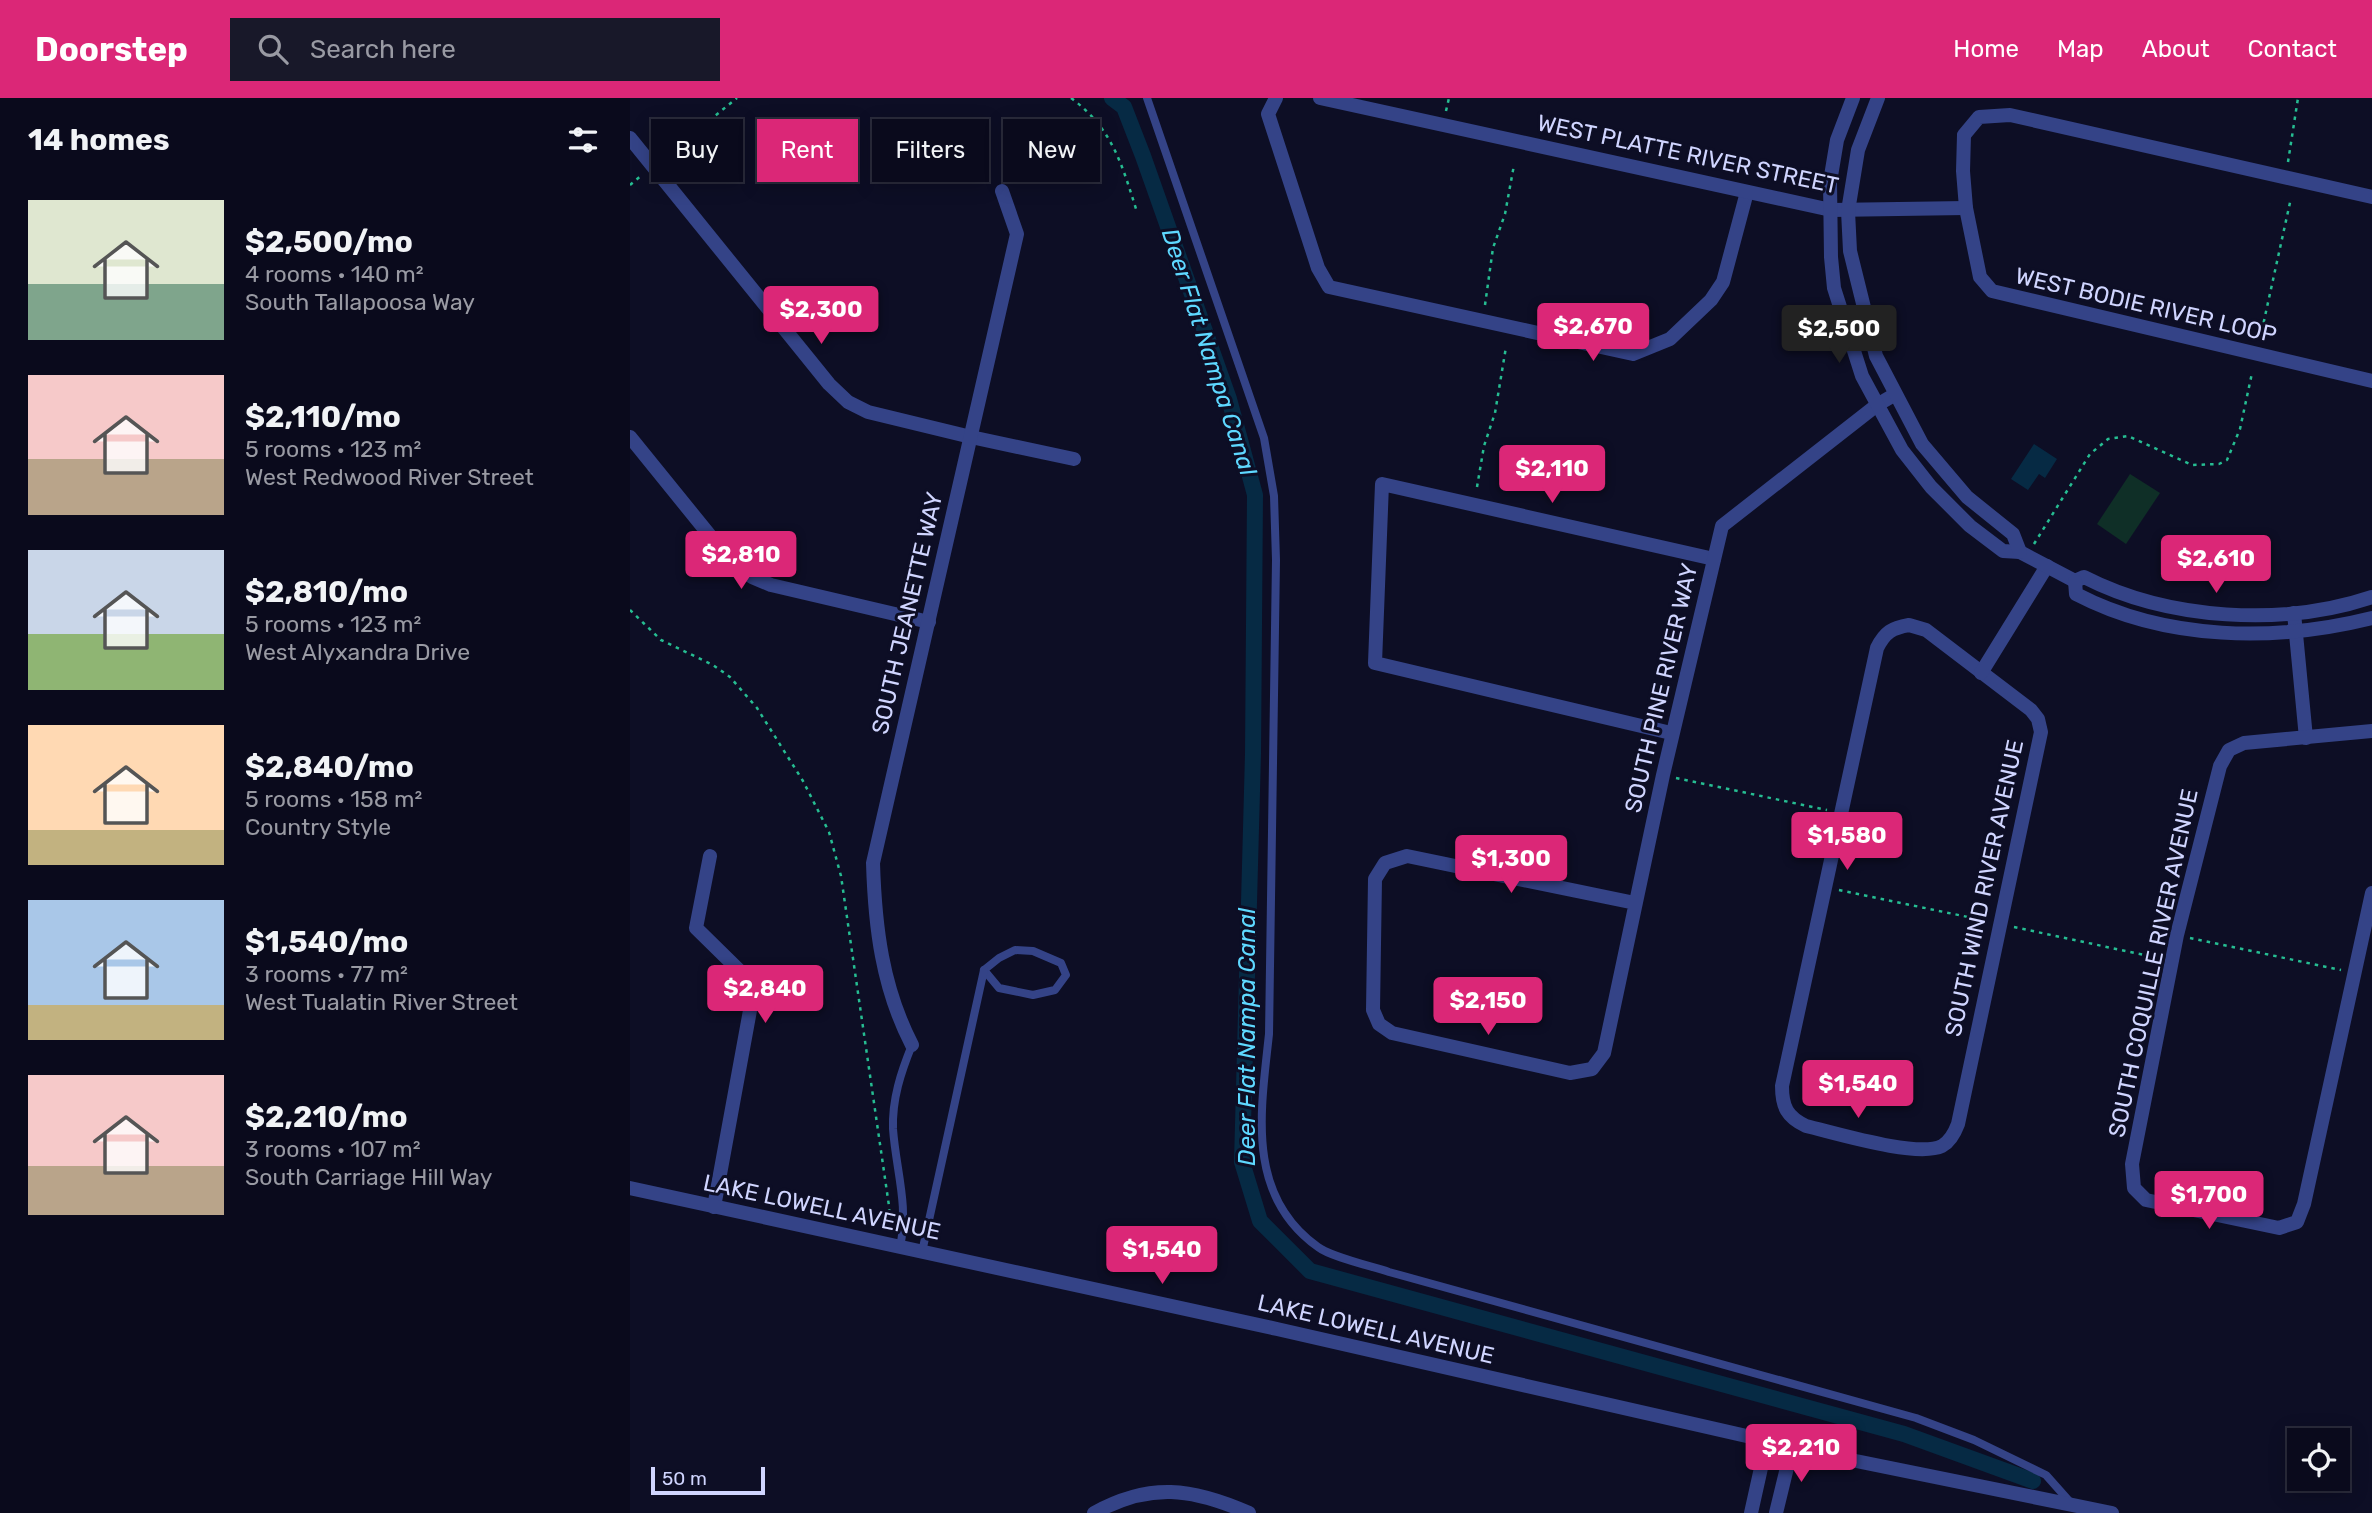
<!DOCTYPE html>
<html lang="en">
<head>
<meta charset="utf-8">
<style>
	:root { --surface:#0a0a1c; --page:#181829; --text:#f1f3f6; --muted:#999aa3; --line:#2a2b3b; --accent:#db2777 }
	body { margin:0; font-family:Rubik,sans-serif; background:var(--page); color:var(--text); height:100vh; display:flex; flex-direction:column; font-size:26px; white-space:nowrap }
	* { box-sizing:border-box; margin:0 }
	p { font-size:23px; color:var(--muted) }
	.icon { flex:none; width:38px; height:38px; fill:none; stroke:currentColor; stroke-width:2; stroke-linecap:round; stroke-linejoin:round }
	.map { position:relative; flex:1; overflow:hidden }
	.details { display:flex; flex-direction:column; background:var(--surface); width:630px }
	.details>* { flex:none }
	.hud { position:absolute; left:21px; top:21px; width:665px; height:63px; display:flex; gap:14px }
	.controls { position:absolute; left:1657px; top:1330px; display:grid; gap:14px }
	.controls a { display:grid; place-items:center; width:63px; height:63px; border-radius:0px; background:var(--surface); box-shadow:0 4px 18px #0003,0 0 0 2px var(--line); font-size:35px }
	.scale { position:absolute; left:21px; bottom:18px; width:114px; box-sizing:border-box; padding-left:7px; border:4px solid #d0d5ff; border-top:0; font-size:19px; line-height:24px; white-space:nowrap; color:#d0d5ff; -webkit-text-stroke:5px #0d0e25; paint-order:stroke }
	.price { position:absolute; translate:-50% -60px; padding:0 16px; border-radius:7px; background:var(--accent); color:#fff; font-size:23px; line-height:46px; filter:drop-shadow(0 2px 4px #0008) }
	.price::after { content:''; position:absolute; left:50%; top:42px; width:21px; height:16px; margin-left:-10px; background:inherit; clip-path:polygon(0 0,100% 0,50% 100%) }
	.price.on { background:#222; color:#fff }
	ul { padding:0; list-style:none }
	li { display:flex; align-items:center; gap:21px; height:175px; padding:0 28px }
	li span { display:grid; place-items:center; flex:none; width:196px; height:140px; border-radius:0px; color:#555 }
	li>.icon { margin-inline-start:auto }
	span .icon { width:84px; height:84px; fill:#fffc; stroke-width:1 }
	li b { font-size:30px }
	h2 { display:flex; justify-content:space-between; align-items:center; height:84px; padding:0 28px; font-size:30px }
	.chip { padding:0 24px; border-radius:0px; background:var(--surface); box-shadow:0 4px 18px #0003,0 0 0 2px var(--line); font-size:24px; line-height:63px }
	.chip.on { background:var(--accent); color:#fff }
	header { display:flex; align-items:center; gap:42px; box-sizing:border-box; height:98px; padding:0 35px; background:var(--accent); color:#fff }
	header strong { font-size:33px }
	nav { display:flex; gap:38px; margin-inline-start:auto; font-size:24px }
	.search { width:490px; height:63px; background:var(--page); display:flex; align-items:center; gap:18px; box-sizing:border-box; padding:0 24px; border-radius:0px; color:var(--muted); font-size:26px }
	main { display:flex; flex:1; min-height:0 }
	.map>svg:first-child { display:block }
</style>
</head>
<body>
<header>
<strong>Doorstep</strong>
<div class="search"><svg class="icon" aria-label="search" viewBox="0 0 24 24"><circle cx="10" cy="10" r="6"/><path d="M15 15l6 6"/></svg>Search here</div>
<nav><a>Home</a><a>Map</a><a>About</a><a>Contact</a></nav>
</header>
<main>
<section class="details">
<h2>14 homes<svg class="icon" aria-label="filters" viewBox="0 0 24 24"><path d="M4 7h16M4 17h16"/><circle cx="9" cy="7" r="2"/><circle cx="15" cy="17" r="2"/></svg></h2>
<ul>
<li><span style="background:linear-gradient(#dfe7d0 60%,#7fa58c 0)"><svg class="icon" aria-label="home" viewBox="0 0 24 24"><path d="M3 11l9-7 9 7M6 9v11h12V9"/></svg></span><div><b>$2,500/mo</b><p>4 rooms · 140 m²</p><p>South Tallapoosa Way</p></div></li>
<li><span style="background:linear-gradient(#f6c9c9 60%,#b9a48a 0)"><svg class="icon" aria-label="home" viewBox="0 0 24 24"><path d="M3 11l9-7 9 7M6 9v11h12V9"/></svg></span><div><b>$2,110/mo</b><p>5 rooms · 123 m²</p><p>West Redwood River Street</p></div></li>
<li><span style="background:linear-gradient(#c9d6e8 60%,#8fb573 0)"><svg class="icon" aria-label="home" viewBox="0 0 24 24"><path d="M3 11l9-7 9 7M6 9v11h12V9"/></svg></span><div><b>$2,810/mo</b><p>5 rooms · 123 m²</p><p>West Alyxandra Drive</p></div></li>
<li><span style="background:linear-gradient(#ffd9b3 75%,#c2b280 0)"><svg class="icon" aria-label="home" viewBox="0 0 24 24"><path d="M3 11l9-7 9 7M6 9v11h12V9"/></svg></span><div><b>$2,840/mo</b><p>5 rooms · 158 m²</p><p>Country Style</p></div></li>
<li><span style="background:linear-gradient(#a9c7e8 75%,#c2b280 0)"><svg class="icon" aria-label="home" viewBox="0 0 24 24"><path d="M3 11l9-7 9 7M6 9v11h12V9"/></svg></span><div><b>$1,540/mo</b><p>3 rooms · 77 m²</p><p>West Tualatin River Street</p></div></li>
<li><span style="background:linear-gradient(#f6c9c9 65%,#b9a48a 0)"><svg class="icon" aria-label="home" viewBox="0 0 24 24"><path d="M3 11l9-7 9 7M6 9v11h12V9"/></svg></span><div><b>$2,210/mo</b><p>3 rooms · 107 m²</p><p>South Carriage Hill Way</p></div></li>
</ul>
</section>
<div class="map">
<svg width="1742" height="1415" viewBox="0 0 1742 1415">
	<rect width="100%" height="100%" fill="#0d0e25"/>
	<polygon fill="#0f2f27" points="1500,376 1530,395 1496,446 1467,426"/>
	<polygon fill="#062a44" points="1404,346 1427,361 1415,380 1409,376 1398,392 1381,381"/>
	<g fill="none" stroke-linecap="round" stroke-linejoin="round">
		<polyline stroke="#062a44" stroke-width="16" points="482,0 494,9 513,58 599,301 625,397 623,656 612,1064 630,1123 680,1173 1274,1336 1403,1383"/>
		<g stroke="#26bd92" stroke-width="2.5" stroke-dasharray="3.5 5" stroke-linecap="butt">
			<path d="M441,0C483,31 492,67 507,114"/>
			<polyline points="816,13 819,0"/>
			<polyline points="33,60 107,0"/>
			<polyline points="1658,64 1668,0"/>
			<polyline points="0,87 12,77"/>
			<polyline points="855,207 863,150 875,116 884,67"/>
			<polyline points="1630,241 1661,100"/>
			<polyline points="847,389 854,348 865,315 876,249"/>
			<polyline points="1404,446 1460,356 1478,341 1498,338 1562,367 1589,366 1597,362 1610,331 1622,275"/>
			<polyline points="0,512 31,542 83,567 100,579 127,610 173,683 199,734 211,778 259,1108 260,1130"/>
			<polyline points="1046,680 1197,712"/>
			<polyline points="1209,792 1357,823"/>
			<polyline points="1384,829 1528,860"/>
			<polyline points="1560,840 1711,872"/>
		</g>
		<g stroke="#344387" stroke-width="8">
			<path d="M517,0L634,340L644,398L646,462L639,936C631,1012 615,1097 688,1149C701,1159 741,1168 759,1174L1286,1320L1344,1342L1416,1377L1440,1404"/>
			<polygon points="385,852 403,853 431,865 436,877 425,892 403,897 369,890 354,872 369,860"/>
			<path d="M270,1149C279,1108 266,1072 263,1031C262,1001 271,974 282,947"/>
			<polyline points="292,1154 354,872"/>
		</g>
		<g stroke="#344387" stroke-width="14">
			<polyline points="646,0 638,16 688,170 699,189 1003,256 1040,241 1081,202 1093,184 1117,94"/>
			<polyline points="690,0 1201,112 1336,110"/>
			<polyline points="0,40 199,286 218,304 238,314 341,339 444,361"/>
			<polyline points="1742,99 1380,17 1349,19 1334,37 1333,73 1336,110 1350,179 1362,193 1742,283"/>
			<polyline points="0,339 103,466 122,479 141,487 299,524"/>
			<polyline points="1664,515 1676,640"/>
			<path d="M1279,527L1296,532L1401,612L1408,621L1411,634L1328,1026C1325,1034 1321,1043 1312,1048C1287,1060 1206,1035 1176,1028C1157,1019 1152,1009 1152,988L1247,550C1255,534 1262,530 1279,527Z"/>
			<polyline points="1351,575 1417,468"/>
			<polyline points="1742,633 1614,645 1599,652 1590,668 1547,837 1502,1066 1504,1090 1516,1102 1649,1130 1667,1124 1674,1106 1742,795"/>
			<polyline points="1041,635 745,565 752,386 1084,461"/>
			<polyline points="80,758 66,830 121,884 121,907 84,1109"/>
			<polyline points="1005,805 777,758 755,765 745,781 743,912 749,926 762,935 940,975 962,971 974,955 1033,677 1092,428 1247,307 1264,297"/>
			<path d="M282,947C252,889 245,829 243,765L387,136L372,93"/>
			<path d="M464,1415C520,1384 562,1390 619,1415"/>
			<polyline points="1121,1415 1137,1343"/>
			<polyline points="1146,1415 1162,1349"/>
		</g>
		<g stroke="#344387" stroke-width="14">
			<path d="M1223,0L1207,42L1200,84L1201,159L1204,190L1232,278L1272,352L1301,389L1340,428L1373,453L1390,454L1445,483L1454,479C1538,522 1653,529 1742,499"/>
			<polyline points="1248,0 1228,52 1218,113 1220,153 1246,258 1292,346 1337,399 1383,436 1390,454"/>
			<path d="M1445,483L1446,496C1536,543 1646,544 1742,520"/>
			<polyline points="0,1090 647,1231 1226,1363 1482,1415"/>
		</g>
	</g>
	<g text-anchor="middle" stroke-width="6" stroke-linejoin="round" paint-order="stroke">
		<g font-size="23" fill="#d0d5ff" stroke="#0d0e25">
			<text transform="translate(1058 56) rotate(12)" y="8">WEST PLATTE RIVER STREET</text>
			<text transform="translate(1516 207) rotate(13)" y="8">WEST BODIE RIVER LOOP</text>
			<text transform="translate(277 515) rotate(-77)" y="8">SOUTH JEANETTE WAY</text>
			<text transform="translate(1031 590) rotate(-77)" y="8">SOUTH PINE RIVER WAY</text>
			<text transform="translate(1354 790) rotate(-78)" y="8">SOUTH WIND RIVER AVENUE</text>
			<text transform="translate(1523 865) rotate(-78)" y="8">SOUTH COQUILLE RIVER AVENUE</text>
			<text transform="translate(192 1109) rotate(12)" y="8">LAKE LOWELL AVENUE</text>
			<text transform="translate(746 1231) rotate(13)" y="8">LAKE LOWELL AVENUE</text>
		</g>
		<g font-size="24" font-style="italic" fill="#5ed8ff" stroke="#0d0e25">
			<text transform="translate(579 254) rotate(72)" y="8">Deer Flat Nampa Canal</text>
			<text transform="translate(617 939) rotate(-90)" y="8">Deer Flat Nampa Canal</text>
		</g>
	</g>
</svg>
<div class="controls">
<a><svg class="icon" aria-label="locate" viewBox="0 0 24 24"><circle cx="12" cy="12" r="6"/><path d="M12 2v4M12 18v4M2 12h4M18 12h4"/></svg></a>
</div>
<div class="scale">50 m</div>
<b class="price" style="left:191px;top:248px">$2,300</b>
<b class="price" style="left:963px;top:265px">$2,670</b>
<b class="price on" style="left:1209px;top:267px">$2,500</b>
<b class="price" style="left:922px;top:407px">$2,110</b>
<b class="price" style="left:111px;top:493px">$2,810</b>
<b class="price" style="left:1586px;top:497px">$2,610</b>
<b class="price" style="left:1217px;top:774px">$1,580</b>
<b class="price" style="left:881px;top:797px">$1,300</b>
<b class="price" style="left:135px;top:927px">$2,840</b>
<b class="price" style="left:858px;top:939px">$2,150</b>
<b class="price" style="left:1228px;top:1022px">$1,540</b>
<b class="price" style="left:1579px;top:1133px">$1,700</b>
<b class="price" style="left:532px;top:1188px">$1,540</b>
<b class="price" style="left:1171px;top:1386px">$2,210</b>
<div class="hud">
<a class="chip">Buy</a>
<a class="chip on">Rent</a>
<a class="chip">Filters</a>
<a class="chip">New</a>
</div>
</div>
</main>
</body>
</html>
